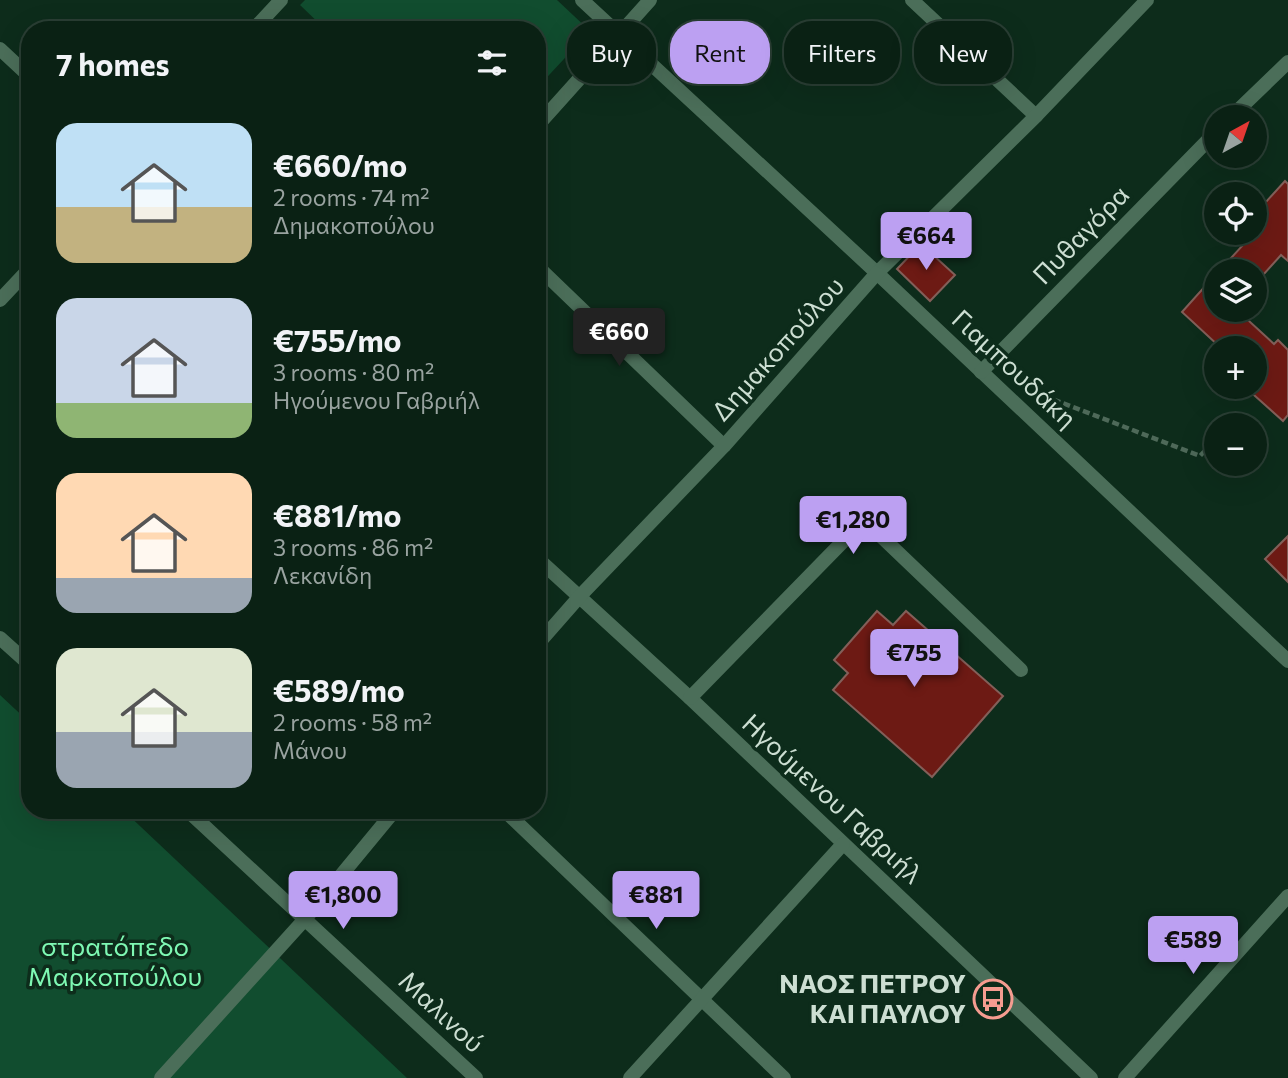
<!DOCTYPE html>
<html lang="en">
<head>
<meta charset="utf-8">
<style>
	:root { --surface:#0a2114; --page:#182e22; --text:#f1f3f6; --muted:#99a3a0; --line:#2a3e34; --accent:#bca0f2 }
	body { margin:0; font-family:Commissioner,sans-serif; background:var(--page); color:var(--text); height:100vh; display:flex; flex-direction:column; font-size:26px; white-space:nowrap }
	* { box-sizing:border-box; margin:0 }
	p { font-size:23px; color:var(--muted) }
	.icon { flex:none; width:38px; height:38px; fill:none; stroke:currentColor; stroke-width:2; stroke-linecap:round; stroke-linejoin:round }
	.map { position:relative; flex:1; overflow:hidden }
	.sheet { position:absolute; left:21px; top:21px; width:525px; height:798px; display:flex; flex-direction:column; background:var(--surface); border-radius:28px; box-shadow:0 7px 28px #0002,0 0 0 2px var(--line) }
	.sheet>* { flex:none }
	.banner { position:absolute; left:567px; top:21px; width:616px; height:63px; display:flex; gap:14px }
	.needle { width:46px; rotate:40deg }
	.controls { position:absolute; left:1204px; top:105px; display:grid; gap:14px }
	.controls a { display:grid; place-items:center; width:63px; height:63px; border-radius:50%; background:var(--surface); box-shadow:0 7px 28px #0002,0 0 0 2px var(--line); font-size:35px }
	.price { position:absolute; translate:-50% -60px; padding:0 16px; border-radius:7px; background:var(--accent); color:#111; font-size:23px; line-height:46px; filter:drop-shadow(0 2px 4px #0008) }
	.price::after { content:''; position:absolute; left:50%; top:42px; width:21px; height:16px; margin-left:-10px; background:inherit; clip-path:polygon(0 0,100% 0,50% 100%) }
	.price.selected { background:#222; color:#fff }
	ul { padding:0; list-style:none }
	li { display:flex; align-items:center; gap:21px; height:175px; padding:0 35px }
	li span { display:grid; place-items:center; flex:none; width:196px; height:140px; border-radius:21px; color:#555 }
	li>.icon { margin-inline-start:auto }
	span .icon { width:84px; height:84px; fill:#fffc; stroke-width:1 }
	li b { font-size:30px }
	h2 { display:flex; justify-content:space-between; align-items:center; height:84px; padding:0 35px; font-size:30px }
	.pill { padding:0 24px; border-radius:28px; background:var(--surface); box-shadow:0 7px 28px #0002,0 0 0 2px var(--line); font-size:24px; line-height:63px }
	.pill.selected { background:var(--accent); color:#111 }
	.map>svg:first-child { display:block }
</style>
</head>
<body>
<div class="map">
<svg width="1288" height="1078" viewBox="0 0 1288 1078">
	<rect width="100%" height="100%" fill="#0d2c1b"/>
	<g fill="#114d2f">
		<polygon points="305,0 557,0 590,31 537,88 537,30 326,30 300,5"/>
		<polygon points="0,695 30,723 30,810 123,810 407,1078 0,1078"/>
	</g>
	<g fill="#6d1a14" stroke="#835f59" stroke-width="2">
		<polygon points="1285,181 1288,184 1288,261 1281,255 1255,284 1255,271 1219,271 1256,231 1255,214"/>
		<polygon points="921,244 955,275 930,301 897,269"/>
		<polygon points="1216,274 1216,310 1237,310 1274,344 1278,340 1288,350 1288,415 1283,421 1245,387 1255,387 1255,348 1221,348 1182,312"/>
		<polygon points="1288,536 1288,582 1265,559"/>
		<polygon points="877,611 893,625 906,611 1003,696 932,777 833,690 848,673 834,660"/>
	</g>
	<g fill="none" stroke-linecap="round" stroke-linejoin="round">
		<g stroke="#4e6959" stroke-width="4.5" stroke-dasharray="7 3.5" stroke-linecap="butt">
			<polyline points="1034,392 1200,456 1216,439"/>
			<polyline points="1228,425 1234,419"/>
		</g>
		<g stroke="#4b6e59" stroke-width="14">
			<polyline points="582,0 877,273 1288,661"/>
			<polyline points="912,0 1036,116"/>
			<polyline points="253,30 281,0"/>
			<polyline points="0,49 30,77"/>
			<polyline points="1231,117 1288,62"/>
			<polyline points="537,126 650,0"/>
			<polyline points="537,266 724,446"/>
			<polyline points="0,300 30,268"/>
			<polyline points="981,372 1216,132"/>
			<polyline points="537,558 690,698 1091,1078"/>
			<polyline points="0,638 30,665"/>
			<polyline points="537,645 580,596 724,446 877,273 1036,116 1147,0"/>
			<polyline points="690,698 864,520 1021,670"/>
			<polyline points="187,810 476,1078"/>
			<polyline points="504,810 784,1078"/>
			<polyline points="161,1078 305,919 395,810"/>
			<polyline points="630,1078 843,844"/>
		</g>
		<polyline stroke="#4b6e59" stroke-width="14" points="1125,1078 1288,896"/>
	</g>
	<defs>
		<symbol id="bus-ring" viewBox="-11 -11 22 22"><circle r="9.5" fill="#0d2c1b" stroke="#f59c90" stroke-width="1.5"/><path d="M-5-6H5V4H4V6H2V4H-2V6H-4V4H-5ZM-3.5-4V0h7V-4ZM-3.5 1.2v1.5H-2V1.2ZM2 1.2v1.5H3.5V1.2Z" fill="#f59c90"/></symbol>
	</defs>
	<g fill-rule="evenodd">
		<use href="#bus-ring" x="971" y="977" width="44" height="44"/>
	</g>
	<g text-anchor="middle" stroke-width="7" stroke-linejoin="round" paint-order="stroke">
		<g font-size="26" fill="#ccded2" stroke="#0d2c1b">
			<text transform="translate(1081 235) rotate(-46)" y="9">Πυθαγόρα</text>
			<text transform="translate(778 349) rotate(-48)" y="9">Δημακοπούλου</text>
			<text transform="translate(1014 369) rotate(43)" y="9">Γιαμπουδάκη</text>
			<text transform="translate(832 799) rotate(43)" y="9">Ηγούμενου Γαβριήλ</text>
			<text transform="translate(441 1012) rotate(43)" y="9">Μαλινού</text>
		</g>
		<g font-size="26" fill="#7ef8b3" stroke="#0d2c1b">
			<text x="115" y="956">στρατόπεδο<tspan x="115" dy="30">Μαρκοπούλου</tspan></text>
		</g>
		<g font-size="26" font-weight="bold" fill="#ccded2" stroke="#0d2c1b" text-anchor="end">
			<text x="966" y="993">ΝΑΟΣ ΠΕΤΡΟΥ<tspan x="966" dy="30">ΚΑΙ ΠΑΥΛΟΥ</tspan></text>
		</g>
	</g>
</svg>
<div class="controls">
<a><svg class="needle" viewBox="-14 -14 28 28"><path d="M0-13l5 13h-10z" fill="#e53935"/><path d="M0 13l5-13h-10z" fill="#99a3a0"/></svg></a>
<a><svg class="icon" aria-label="locate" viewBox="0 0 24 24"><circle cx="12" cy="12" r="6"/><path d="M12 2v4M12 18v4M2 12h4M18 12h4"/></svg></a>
<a><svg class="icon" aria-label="layers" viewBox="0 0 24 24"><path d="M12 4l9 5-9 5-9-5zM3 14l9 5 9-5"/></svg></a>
<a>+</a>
<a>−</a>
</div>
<b class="price" style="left:926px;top:272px">€664</b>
<b class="price selected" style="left:619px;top:368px">€660</b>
<b class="price" style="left:853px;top:556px">€1,280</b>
<b class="price" style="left:914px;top:689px">€755</b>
<b class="price" style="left:343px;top:931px">€1,800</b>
<b class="price" style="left:656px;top:931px">€881</b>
<b class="price" style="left:1193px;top:976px">€589</b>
<div class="banner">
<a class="pill">Buy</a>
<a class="pill selected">Rent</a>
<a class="pill">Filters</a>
<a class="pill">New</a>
</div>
<section class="sheet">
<h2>7 homes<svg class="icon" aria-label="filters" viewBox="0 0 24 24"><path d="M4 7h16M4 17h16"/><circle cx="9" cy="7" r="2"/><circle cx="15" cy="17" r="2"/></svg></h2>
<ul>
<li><span style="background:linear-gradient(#bfe0f5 60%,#c2b280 0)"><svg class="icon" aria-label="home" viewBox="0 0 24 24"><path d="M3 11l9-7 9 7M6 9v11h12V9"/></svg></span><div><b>€660/mo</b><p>2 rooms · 74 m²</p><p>Δημακοπούλου</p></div></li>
<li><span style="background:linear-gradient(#c9d6e8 75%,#8fb573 0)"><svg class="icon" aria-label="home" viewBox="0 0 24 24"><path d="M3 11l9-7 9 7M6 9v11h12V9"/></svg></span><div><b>€755/mo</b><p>3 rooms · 80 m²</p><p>Ηγούμενου Γαβριήλ</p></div></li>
<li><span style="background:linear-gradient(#ffd9b3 75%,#9aa5b1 0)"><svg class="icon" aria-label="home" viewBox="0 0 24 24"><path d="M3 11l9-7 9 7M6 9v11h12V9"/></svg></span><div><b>€881/mo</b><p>3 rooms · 86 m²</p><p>Λεκανίδη</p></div></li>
<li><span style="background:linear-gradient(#dfe7d0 60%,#9aa5b1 0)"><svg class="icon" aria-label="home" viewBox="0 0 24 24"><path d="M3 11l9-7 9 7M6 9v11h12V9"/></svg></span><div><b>€589/mo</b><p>2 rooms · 58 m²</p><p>Μάνου</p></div></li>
</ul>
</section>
</div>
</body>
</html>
